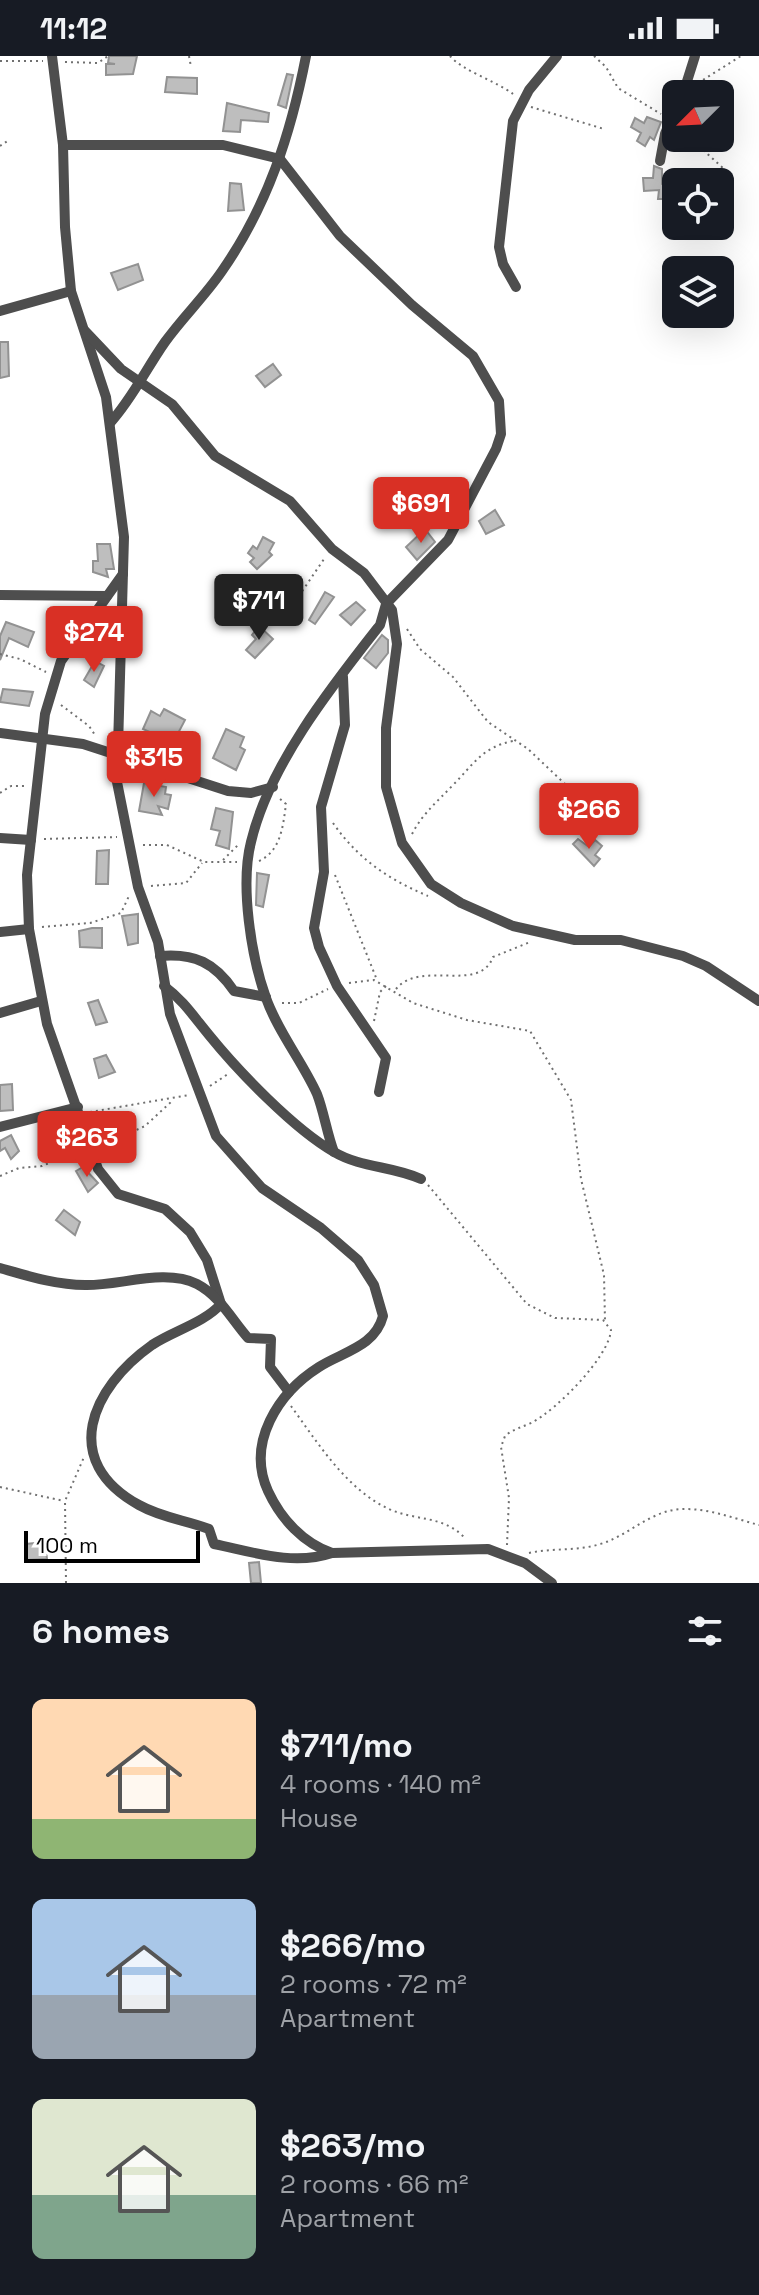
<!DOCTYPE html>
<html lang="en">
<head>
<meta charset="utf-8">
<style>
	:root { --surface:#171b24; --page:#20242c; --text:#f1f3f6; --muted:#9ea1a6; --accent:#d93025 }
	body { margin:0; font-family:"Space Grotesk",sans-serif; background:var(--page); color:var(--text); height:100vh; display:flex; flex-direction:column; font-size:30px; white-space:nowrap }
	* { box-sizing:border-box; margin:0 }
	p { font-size:26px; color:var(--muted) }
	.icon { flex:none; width:44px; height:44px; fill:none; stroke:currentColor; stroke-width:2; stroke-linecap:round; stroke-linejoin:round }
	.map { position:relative; height:1527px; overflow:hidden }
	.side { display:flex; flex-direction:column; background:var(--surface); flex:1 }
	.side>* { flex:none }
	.needle { width:52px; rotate:246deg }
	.tools { position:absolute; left:662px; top:24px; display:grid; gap:16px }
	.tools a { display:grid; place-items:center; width:72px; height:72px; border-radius:12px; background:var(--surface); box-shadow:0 8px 32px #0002; font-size:40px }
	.scale { position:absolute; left:24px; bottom:20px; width:176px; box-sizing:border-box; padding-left:8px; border:4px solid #000; border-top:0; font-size:22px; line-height:28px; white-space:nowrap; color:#000; -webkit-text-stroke:6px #fff; paint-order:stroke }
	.price { position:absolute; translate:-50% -68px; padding:0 18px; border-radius:8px; background:var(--accent); color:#fff; font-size:26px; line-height:52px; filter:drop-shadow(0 2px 4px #0008) }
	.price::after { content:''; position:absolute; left:50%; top:48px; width:24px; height:18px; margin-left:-12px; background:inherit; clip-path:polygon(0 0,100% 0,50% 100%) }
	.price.current { background:#222; color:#fff }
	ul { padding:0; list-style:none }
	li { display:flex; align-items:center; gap:24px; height:200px; padding:0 32px }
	li span { display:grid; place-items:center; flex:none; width:224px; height:160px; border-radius:12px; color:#555 }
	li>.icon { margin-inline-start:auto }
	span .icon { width:96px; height:96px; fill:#fffc; stroke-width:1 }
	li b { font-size:34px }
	h2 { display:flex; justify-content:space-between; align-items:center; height:96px; padding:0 32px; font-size:34px }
	.status { display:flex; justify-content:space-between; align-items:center; height:56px; padding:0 40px; background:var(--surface); direction:ltr }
	.status svg { height:22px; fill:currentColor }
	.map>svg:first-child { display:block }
</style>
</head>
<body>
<div class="status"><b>11:12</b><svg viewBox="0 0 49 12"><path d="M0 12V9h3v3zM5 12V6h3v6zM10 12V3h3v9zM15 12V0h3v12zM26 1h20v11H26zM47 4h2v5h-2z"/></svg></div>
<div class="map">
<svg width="759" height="1527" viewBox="0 0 759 1527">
	<rect width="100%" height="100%" fill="#fff"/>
	<g fill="#bebebe" stroke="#929292" stroke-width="2">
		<polygon points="109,0 137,0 133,18 106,19 106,8 115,8 108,7"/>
		<polygon points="287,18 293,19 286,52 278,49"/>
		<polygon points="167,21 197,22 197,38 165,36"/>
		<polygon points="227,47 269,57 268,66 241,64 240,76 223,75"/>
		<polygon points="647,61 661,66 654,84 650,81 645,90 637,85 641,77 631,71 635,62 644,67"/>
		<polygon points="654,110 662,113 662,128 669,129 668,143 658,143 659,134 644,135 643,122 653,122"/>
		<polygon points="230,127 241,128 244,154 228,155"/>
		<polygon points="138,208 143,224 118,234 111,217"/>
		<polygon points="0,286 8,286 9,320 0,322"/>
		<polygon points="273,308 281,319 265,331 256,320"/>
		<polygon points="495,454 504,469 486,478 479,465"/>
		<polygon points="425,473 435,486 417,504 406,491"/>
		<polygon points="263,481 274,487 269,496 272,499 257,513 250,506 254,502 248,497 253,490 257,493"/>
		<polygon points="97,488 110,488 114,513 106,513 108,521 93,516 93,505 98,505"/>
		<polygon points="325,536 334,541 315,568 309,564"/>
		<polygon points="356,546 365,554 351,569 340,559"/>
		<polygon points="6,566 34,576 28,591 9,582 0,604 0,580"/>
		<polygon points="259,570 273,583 255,602 246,594 256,583 252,579"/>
		<polygon points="382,579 388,584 388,597 376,612 364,602"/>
		<polygon points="95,605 104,610 94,631 84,624"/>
		<polygon points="3,633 33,636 29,650 0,646"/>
		<polygon points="164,653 185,664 173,687 143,673 151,655 160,660"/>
		<polygon points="226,673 244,681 240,691 245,694 236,714 213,702"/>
		<polygon points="144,727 166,731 165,738 171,739 168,753 158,750 162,759 139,755"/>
		<polygon points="216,752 233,756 229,793 216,789 220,775 211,773"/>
		<polygon points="578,783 589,791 595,784 602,790 595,799 600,803 594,810 573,788"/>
		<polygon points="109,794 108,828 96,828 97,795"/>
		<polygon points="257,817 269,819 263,851 256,849"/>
		<polygon points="138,858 138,887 128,889 122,860"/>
		<polygon points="92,872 102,872 102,892 80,891 79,875"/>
		<polygon points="98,944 107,966 96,969 88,947"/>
		<polygon points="106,999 115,1016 99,1022 94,1003"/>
		<polygon points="12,1028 13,1054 0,1055 0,1029"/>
		<polygon points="11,1079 19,1095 11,1103 5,1092 0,1095 0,1085"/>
		<polygon points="83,1111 98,1127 88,1136 76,1115"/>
		<polygon points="64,1154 80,1166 75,1179 56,1164"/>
		<polygon points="45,1486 47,1503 27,1504 26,1488"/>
		<polygon points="259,1506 261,1527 251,1527 249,1507"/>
	</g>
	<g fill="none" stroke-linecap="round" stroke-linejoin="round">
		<g stroke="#707070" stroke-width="2" stroke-dasharray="2 4" stroke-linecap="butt">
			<polyline points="189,0 191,11"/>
			<path d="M450,0C463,15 494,24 513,38"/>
			<polyline points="594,0 606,11 618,32 661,58"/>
			<polyline points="0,5 43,5"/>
			<polyline points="65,6 98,7 108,0"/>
			<polyline points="698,27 741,0"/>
			<polyline points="531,51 604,73"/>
			<polyline points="690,82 724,113"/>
			<polyline points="0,90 9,84"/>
			<polyline points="282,565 324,503"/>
			<polyline points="407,573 420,593 453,621 488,666 528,693 584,746"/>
			<polyline points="0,598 20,603 46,616"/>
			<polyline points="61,649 89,670 95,679"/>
			<polyline points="0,737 11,730 24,730"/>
			<path d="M333,767C358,803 388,823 428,840"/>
			<path d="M412,778C423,757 437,746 453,729C473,709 482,691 513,685"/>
			<polyline points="44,783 117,781"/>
			<polyline points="143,789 167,789 204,806 237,806"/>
			<polyline points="223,804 238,789"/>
			<path d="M259,805C281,795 283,770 286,748L279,742"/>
			<polyline points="335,819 377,924"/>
			<polyline points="151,830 186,827 202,807"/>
			<polyline points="42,871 90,867 121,857 129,840"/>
			<polyline points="349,927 374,924 413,947 467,964 530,975 571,1044 581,1123 604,1219 605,1265"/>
			<path d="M396,933C421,903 479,938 493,901L530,886"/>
			<polyline points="282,947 299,947 328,933"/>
			<polyline points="374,965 380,936 386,930"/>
			<polyline points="210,1030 228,1018"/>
			<polyline points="90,1056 189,1039"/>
			<polyline points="104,1089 145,1070 171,1046"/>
			<polyline points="0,1120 19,1112 42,1110 78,1095"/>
			<path d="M428,1129L527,1248L555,1262L603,1264L611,1274C609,1301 557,1353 533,1366C523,1371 513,1373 505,1380L501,1391L509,1442L507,1489"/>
			<path d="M291,1350C317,1386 347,1434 389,1453C415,1465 442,1459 464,1481"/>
			<polyline points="0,1431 64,1445"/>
			<path d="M529,1497C552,1492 575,1495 597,1489C620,1483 636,1468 657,1459C689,1444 728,1461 759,1469"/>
			<polyline points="66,1527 65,1445 84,1401"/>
		</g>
		<g stroke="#4e4e4e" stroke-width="10">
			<path d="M52,0L63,89L65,171L71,235L106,341L124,481L117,726L138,831L158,886L170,958L216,1080L262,1132L321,1172L358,1204L374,1229L383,1260C375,1291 342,1296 319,1311C278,1337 246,1387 268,1435C281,1463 303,1487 332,1497L488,1493L525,1507L552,1527"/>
			<polyline points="683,38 695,0"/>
			<path d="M63,89H223L280,103L340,180L412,249L473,300L499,345L501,378L496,393L448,484L386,548L380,569C332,630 269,709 251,786C240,829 251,900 266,942C278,976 302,1005 317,1038C324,1056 327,1078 334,1096"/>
			<polyline points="660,105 665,78 676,51"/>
			<polyline points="516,231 503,208 499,191 513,65 529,34 557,0"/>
			<polyline points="0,255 71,235"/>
			<polyline points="85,275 121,313 172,348 215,400 290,445 332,493 364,517 392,554 397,588 386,672 386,731 402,787 431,828 461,847 513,870 575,884 621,884 683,900 706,910 759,945"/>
			<path d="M110,367C132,343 146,313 165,286C183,261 205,240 222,215C268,149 291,77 306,0"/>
			<path d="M123,518L61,605L45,658L27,819L29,873L47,968L98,1113L118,1138L165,1153L190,1176L207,1204L221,1248C204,1267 173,1275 152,1289C91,1332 59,1405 139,1449C162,1462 186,1464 209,1473L214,1488C253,1496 293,1510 332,1497"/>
			<polyline points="0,539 107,540"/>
			<polyline points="343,621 345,669 321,751 324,816 314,872 319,891 337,930 386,1002 379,1036"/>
			<polyline points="0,677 83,688 228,735 251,737 273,731"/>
			<polyline points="0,782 31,784"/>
			<polyline points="0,876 29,873"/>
			<path d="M160,900C195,897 215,907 234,935L266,941"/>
			<path d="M164,930C183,944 194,961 209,979C239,1016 294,1073 334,1096C361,1112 393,1110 421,1123"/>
			<polyline points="0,957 41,945"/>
			<polyline points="0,1071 78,1051"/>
			<path d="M0,1212C28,1220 56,1229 85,1229C119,1230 165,1212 197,1228C220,1240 232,1264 248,1282L271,1283L270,1311L289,1336"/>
		</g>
	</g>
</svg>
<div class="tools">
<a><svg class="needle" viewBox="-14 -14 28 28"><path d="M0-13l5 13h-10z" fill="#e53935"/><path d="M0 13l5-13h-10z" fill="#9ea1a6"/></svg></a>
<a><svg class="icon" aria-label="locate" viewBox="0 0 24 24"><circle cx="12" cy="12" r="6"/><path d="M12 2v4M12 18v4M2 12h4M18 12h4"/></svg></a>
<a><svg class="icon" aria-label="layers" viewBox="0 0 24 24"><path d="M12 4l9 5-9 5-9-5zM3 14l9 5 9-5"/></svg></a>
</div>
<div class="scale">100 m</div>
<b class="price" style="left:421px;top:489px">$691</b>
<b class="price current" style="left:259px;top:586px">$711</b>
<b class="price" style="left:94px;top:618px">$274</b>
<b class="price" style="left:154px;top:743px">$315</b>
<b class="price" style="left:589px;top:795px">$266</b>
<b class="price" style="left:87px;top:1123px">$263</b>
</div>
<section class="side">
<h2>6 homes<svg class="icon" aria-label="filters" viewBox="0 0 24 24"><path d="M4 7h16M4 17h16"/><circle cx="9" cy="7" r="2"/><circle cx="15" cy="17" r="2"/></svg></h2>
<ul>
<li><span style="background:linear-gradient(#ffd9b3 75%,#8fb573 0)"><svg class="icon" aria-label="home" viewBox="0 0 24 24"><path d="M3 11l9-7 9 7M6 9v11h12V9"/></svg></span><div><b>$711/mo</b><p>4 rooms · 140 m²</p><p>House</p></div></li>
<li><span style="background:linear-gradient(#a9c7e8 60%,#9aa5b1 0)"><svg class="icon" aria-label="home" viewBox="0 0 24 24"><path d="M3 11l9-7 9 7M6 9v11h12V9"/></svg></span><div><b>$266/mo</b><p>2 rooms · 72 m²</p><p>Apartment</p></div></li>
<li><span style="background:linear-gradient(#dfe7d0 60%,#7fa58c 0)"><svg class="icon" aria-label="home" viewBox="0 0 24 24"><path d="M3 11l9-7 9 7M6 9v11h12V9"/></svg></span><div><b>$263/mo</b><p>2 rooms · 66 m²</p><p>Apartment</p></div></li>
</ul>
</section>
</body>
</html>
